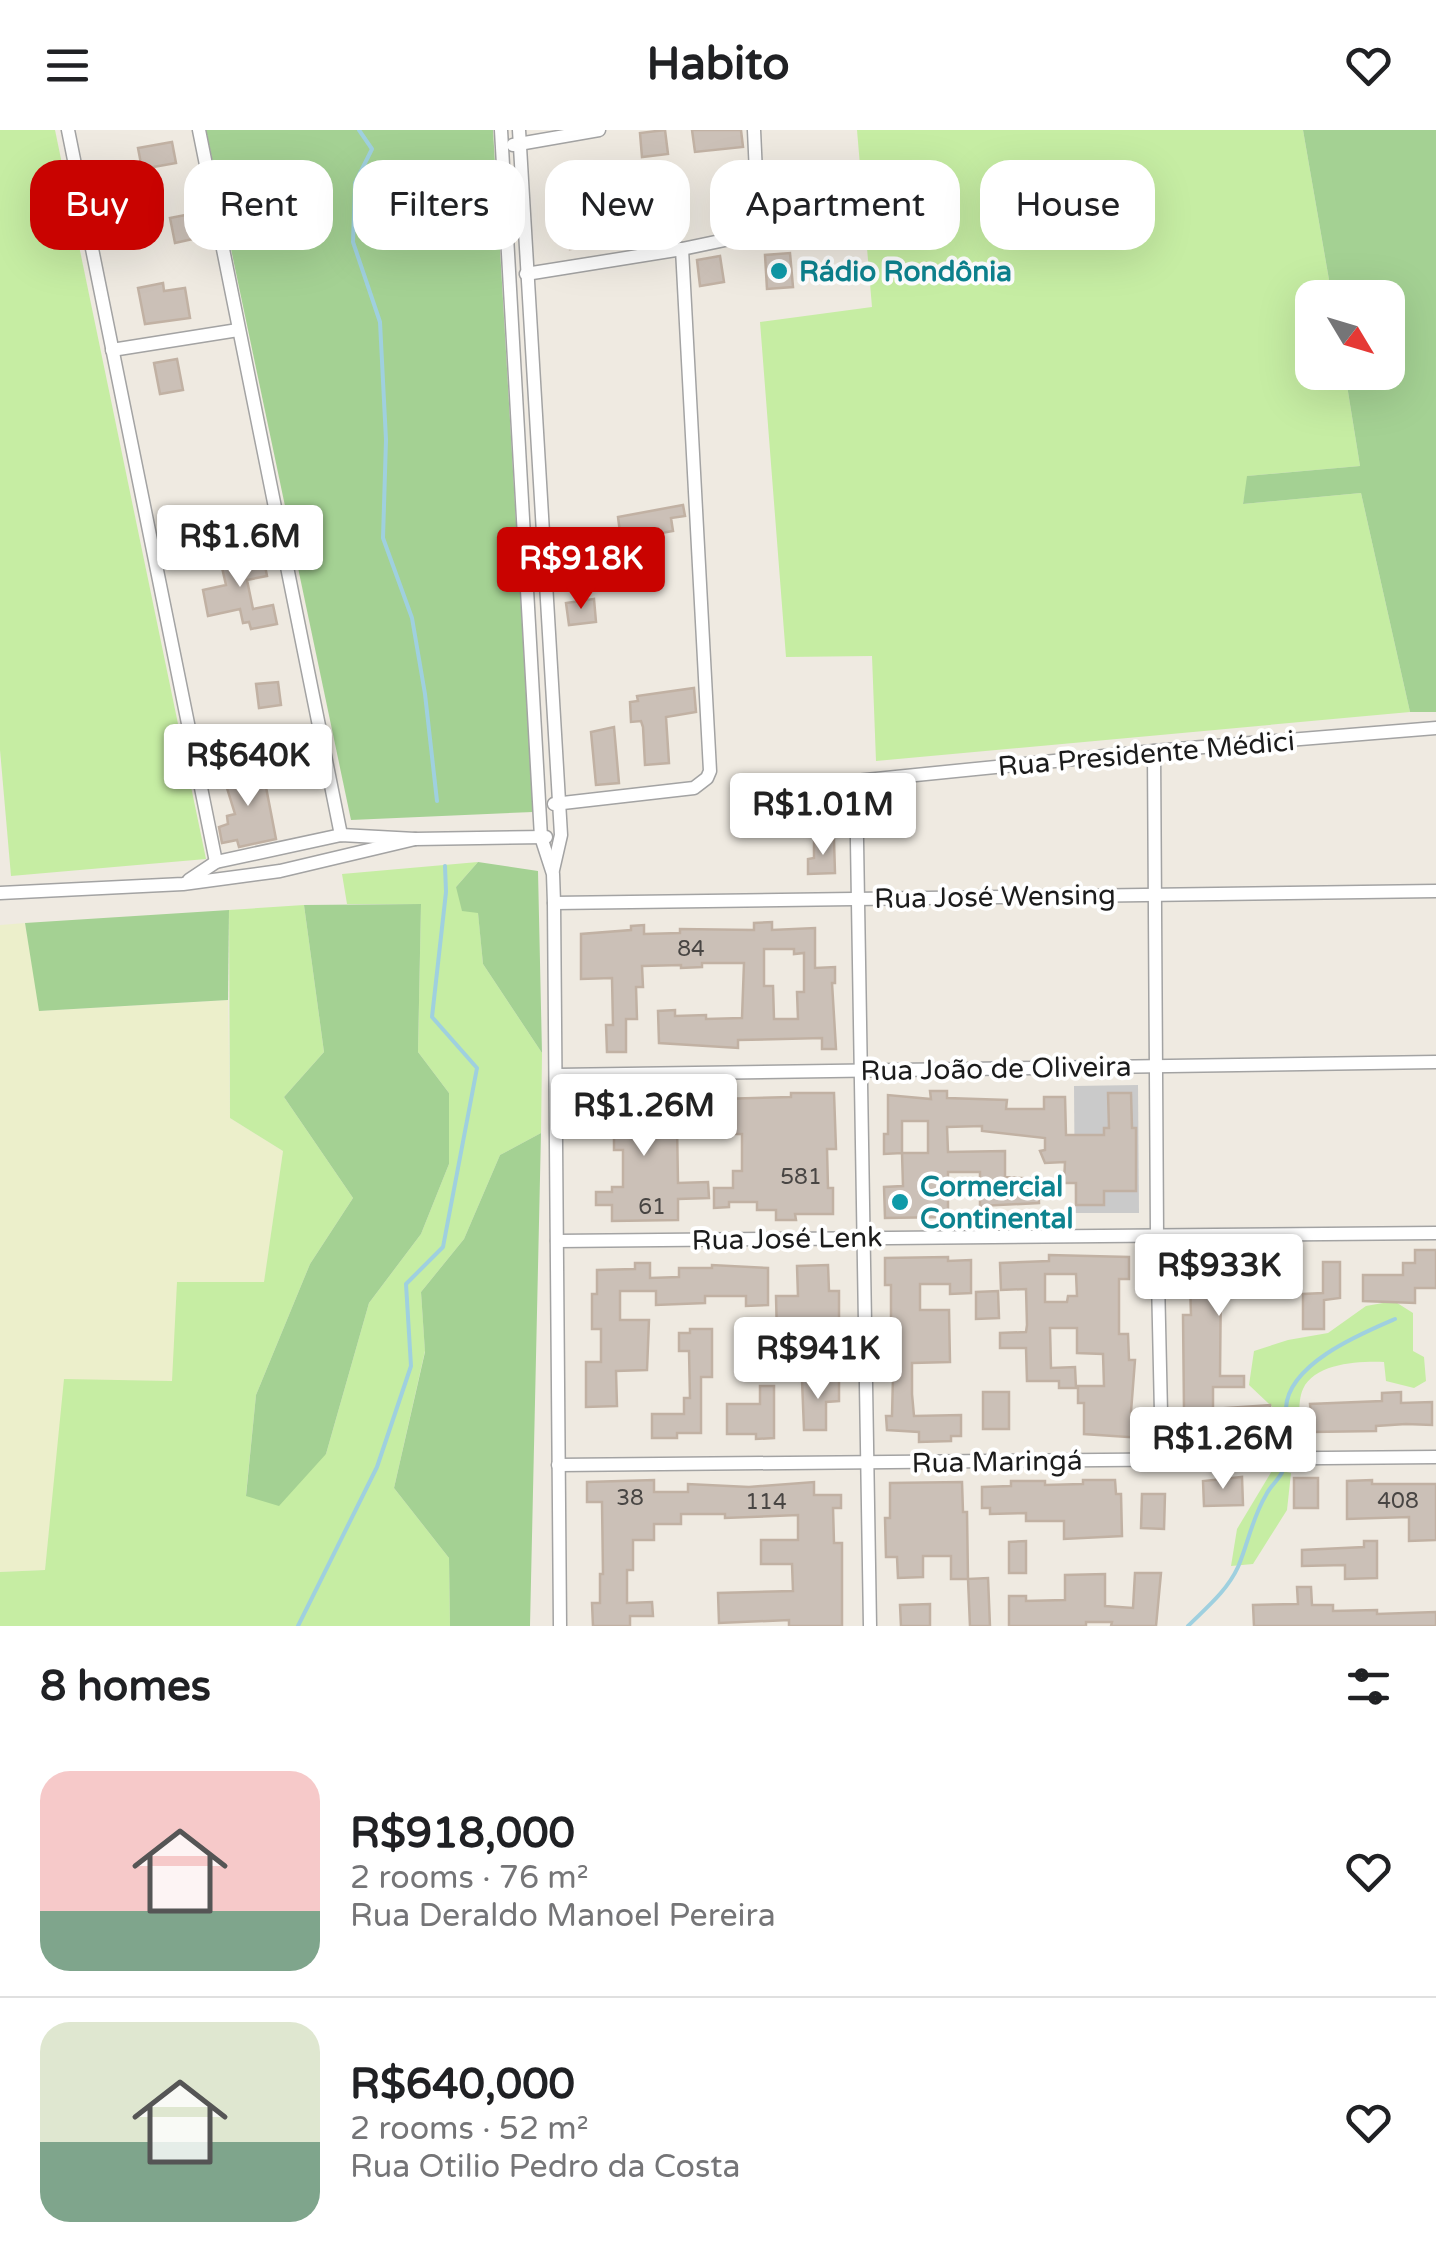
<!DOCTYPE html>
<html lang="en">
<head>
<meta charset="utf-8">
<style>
	:root { --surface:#fff; --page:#f6f6f6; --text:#202124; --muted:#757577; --line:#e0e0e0; --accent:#c90300 }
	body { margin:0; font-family:"Varela Round",sans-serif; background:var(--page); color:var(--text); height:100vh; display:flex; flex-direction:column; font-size:38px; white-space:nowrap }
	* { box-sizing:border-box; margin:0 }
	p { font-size:32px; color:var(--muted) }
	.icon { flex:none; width:55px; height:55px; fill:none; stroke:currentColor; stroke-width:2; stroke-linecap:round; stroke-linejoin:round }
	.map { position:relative; height:1496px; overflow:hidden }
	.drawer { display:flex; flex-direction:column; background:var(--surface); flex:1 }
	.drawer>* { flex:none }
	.guide { position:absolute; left:30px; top:30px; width:1378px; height:90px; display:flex; gap:20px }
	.needle { width:65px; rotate:128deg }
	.buttons { position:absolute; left:1295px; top:150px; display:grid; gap:20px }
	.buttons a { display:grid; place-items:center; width:110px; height:110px; border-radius:20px; background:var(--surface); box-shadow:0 10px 40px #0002; font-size:50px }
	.price { position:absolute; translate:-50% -85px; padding:0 22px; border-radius:10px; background:#fff; color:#222; font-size:32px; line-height:65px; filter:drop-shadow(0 2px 5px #0008) }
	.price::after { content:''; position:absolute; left:50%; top:60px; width:30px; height:22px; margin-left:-15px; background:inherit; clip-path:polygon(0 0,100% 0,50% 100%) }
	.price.on { background:var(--accent); color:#fff }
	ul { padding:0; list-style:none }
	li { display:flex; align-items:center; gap:30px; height:250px; padding:0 40px }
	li+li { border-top:2px solid var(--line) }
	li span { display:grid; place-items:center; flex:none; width:280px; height:200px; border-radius:30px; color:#555 }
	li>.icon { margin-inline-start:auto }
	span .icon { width:120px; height:120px; fill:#fffc; stroke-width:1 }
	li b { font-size:42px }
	h2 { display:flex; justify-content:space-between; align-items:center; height:120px; padding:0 40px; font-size:42px }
	.tag { padding:0 35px; border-radius:30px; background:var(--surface); box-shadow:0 10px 40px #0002; font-size:35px; line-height:90px }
	.tag.on { background:var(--accent); color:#fff }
	header { display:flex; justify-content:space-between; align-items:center; height:130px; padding:0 40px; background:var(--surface); font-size:45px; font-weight:700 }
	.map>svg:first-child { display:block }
</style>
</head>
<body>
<header><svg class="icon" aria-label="menu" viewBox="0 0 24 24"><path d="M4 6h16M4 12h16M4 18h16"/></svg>Habito<svg class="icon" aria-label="heart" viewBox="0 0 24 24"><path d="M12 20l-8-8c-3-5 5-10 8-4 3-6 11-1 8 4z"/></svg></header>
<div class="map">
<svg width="1436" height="1496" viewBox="0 0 1436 1496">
	<rect width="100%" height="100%" fill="#efeae1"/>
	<polygon fill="#cacaca" points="1138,955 1139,1083 1075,1083 1074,956"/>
	<polygon fill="#ecefcb" points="25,793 40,881 228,870 230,988 283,1021 264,1153 173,1251 65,1250 45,1440 0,1442 0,795"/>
	<g fill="#c6eda3">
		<polygon points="0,0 55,0 206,729 11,746 0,620"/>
		<polygon points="857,0 1303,0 1332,167 1312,168 1312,242 1345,243 1360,336 1248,346 1243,374 1361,363 1410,582 876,631 872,526 786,527 760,192 872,177"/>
		<polygon points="478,732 456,757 478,782 483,834 542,923 541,1003 500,1025 464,1109 421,1162 425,1221 394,1358 449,1428 450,1496 0,1496 0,1442 45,1440 64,1249 172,1251 177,1152 264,1152 283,1021 230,988 229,780 304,775 324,922 284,967 353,1068 310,1134 256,1265 246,1365 326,1324 369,1173 421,1104 449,1034 449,963 418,922 421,774 347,774 342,744"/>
		<path d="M1394,1171L1413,1183V1221L1424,1227L1426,1251L1414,1258L1386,1251L1384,1232C1359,1231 1315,1233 1303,1259C1297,1272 1300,1294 1300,1308H1284L1283,1287L1249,1255L1254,1221L1288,1210L1328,1203L1366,1176Z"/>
		<polygon points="1273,1339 1291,1343 1287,1380 1253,1434 1231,1436 1237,1399"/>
	</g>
	<g fill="#a4d193">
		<polygon points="206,0 493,0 533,682 351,690"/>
		<polygon points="1303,0 1436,0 1436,582 1410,582 1361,363 1243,374 1247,346 1360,336 1345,243 1388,242 1388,168 1332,167"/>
		<polygon points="478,732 538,741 542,923 483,834 478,783 462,781 456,757"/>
		<polygon points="421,774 418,922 449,963 449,1034 421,1104 369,1173 326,1324 279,1376 246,1366 256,1265 310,1134 353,1068 284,967 324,922 304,775"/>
		<polygon points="229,780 228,870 39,881 25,793"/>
		<polygon points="541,1003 530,1496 450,1496 449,1428 394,1358 425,1222 421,1162 464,1109 500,1025"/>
	</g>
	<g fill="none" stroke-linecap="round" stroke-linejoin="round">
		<g stroke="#9fd0df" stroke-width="4">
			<polyline points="359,0 372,19 355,53 353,112 380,192 386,310 383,408 412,488 425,564 437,671"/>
			<polyline points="298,1496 377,1337 411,1236 406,1154 443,1117 477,938 432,887 446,762 445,736"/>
			<path d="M1188,1496C1206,1478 1227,1461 1238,1437C1248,1414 1252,1388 1266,1365C1270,1356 1280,1349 1283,1340C1289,1320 1285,1298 1286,1278C1288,1234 1360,1204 1395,1189"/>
		</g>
	</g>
	<g fill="#cbc0b7" stroke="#c1b1a3" stroke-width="2.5" fill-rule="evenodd">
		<polygon points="665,0 668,24 642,27 640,3"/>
		<polygon points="692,0 741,0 743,17 695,22"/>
		<polygon points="172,12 176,33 142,39 138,18"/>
		<polygon points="587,70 591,116 570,119 568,96 563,96 560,73"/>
		<polygon points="201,82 206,106 175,113 170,88"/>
		<polygon points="790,123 793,157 767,159 765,125"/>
		<polygon points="720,126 724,152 700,156 697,130"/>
		<polygon points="163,153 164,161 185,158 190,188 145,194 138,158"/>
		<polygon points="177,229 183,260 160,264 154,233"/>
		<polygon points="683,375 685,386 671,388 673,401 621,410 618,387"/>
		<polygon points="262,420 267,446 247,450 253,479 273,475 277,494 251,499 249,492 243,493 240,479 208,486 203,460 226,455 220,429"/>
		<polygon points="594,469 596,492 569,495 566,473"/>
		<polygon points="278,552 281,575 259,578 256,554"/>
		<polygon points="694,558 696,582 666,587 669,633 645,635 643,597 641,591 631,592 630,572 638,571 637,566"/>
		<polygon points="614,597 619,653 596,655 591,602"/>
		<polygon points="257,634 262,658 266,657 276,709 239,717 237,710 222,713 219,697 228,694 227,686 235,684 222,642"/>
		<polygon points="834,710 835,743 808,744 808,729 814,728 814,711"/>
		<path d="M772,792V800L815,798V838L835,837V853H832L836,919H822V908L738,910V918L659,913L658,881L675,880V886L706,885V889L742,888L744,833H702V837L681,838V835L642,836L643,857H636L637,889H626V922H607L606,895H613L612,848L581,849V804L631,800V796L644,795V804L680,803V799L754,800V793ZM764,819H794V824L804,823V862H797L798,889H774L773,856H764Z"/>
		<path d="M930,961H947V968L1007,970L1006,979H1044V967H1065L1066,1005H1104V998H1109L1108,963H1131L1132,998H1136V1061H1104V1075H1076V1053H1064L1065,1032L1045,1033L1040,1021L1045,1020V1008L982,1001V996L947,997L948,1022L1005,1021V1047L1038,1049L1039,1073L980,1076V1042H948V1087L885,1088L884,1057L903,1056L902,1023L884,1024V1004H888V965L931,969ZM902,991H928V1023H902Z"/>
		<polygon points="635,962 635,971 673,970 673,997 677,996 678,1053 708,1052 709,1068 678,1069 678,1090 612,1091 612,1075 596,1075 596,1062 612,1062 612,1057 623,1057 623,1020 614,1020 614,994 591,994 591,971 605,970 605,963"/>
		<polygon points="791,963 834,963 836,1019 827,1019 828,1058 833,1058 833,1084 795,1084 796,1090 776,1090 776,1080 757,1080 757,1072 729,1072 729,1077 714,1078 714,1058 733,1058 733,1041 742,1041 742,1004 720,1004 719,969 791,967"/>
		<polygon points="1415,1120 1436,1120 1436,1158 1415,1158 1415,1173 1363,1171 1363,1145 1403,1145 1403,1133 1415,1133"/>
		<polygon points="1183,1122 1207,1122 1206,1131 1252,1130 1252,1127 1300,1128 1299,1160 1279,1160 1279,1153 1253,1153 1253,1142 1221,1143 1220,1246 1244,1246 1244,1257 1213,1257 1213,1279 1184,1280 1183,1185 1191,1185 1190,1154 1183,1154"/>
		<path d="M1049,1125L1129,1127V1149H1119V1204H1128L1129,1230H1135L1131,1282L1142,1281V1308L1084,1304V1273H1078V1256H1104L1103,1224L1077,1223V1198H1050L1051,1238L1075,1237L1076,1258H1059V1251H1027L1026,1218H1000V1203L1026,1202L1027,1195L1026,1159L1001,1160L1000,1133L1049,1131ZM1045,1144H1076L1077,1166H1068L1067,1172H1045Z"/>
		<polygon points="948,1127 948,1131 971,1130 971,1163 950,1164 950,1154 920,1154 920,1180 949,1180 950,1232 912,1233 912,1264 914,1286 961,1285 961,1306 951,1306 951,1311 919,1312 919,1302 887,1300 886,1286 892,1286 894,1207 891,1207 891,1155 885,1155 885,1128"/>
		<polygon points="1323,1132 1340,1132 1340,1168 1324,1170 1324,1199 1303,1199 1303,1164 1323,1163"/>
		<polygon points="635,1133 650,1133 650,1148 679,1147 679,1138 712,1138 712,1135 768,1138 768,1175 746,1176 746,1166 705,1166 705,1173 656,1175 656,1161 620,1161 620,1190 649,1190 647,1240 616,1241 617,1276 586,1277 586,1232 601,1232 601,1199 592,1199 592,1164 597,1164 597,1140 635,1139"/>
		<polygon points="828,1135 829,1161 839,1161 839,1210 804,1211 803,1238 777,1238 777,1219 744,1219 744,1208 777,1207 776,1166 798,1166 797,1136"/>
		<polygon points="998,1161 999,1188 976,1189 976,1162"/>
		<polygon points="690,1199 712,1199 712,1247 701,1247 701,1303 677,1303 677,1308 652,1308 652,1284 684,1284 684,1268 690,1268 689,1221 679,1221 679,1203 690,1203"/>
		<polygon points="839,1249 839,1271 826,1272 826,1300 804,1300 802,1250"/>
		<polygon points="760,1256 774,1256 774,1308 756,1309 756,1304 727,1304 727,1274 760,1274"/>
		<rect x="983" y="1262" width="26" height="37"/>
		<polygon points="1401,1262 1401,1273 1432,1272 1432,1295 1406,1294 1376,1296 1376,1301 1312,1302 1310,1274 1382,1271 1382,1263"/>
		<polygon points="1270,1275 1270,1295 1245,1296 1245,1308 1213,1308 1213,1279"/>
		<polygon points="1242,1347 1243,1375 1204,1376 1203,1351"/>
		<rect x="1294" y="1348" width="24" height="30"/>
		<polygon points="654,1350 654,1362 688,1362 688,1354 749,1357 814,1352 814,1365 841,1365 841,1378 833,1378 834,1413 842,1413 842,1496 789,1496 789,1490 719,1493 718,1463 793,1461 792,1434 761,1434 761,1410 798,1410 798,1385 725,1388 725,1384 681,1384 681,1394 654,1394 654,1410 633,1410 633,1440 627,1440 627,1473 652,1472 653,1486 630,1486 630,1496 593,1496 592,1473 600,1473 600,1444 603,1444 602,1372 587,1372 587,1352"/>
		<polygon points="1083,1350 1115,1350 1116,1364 1121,1364 1122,1406 1064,1409 1064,1391 1026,1391 1026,1383 990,1384 990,1378 982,1378 982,1357 1011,1356 1011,1351 1045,1351 1045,1355 1083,1354"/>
		<polygon points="1372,1350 1372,1354 1436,1354 1436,1410 1409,1411 1409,1387 1347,1389 1347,1351"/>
		<polygon points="962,1352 963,1382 967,1382 968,1449 988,1448 990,1496 970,1496 968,1449 951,1449 951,1426 923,1426 923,1447 898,1448 897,1427 886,1427 885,1388 890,1388 890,1353"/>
		<polygon points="1142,1364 1165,1364 1164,1399 1141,1398"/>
		<polygon points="1026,1411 1026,1443 1009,1443 1009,1412"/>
		<polygon points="1364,1411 1377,1411 1377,1448 1345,1449 1345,1435 1302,1436 1302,1420 1364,1417"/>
		<polygon points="1135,1443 1161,1443 1156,1496 1111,1496 1112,1492 1086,1492 1086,1496 1009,1496 1009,1466 1026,1466 1026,1471 1065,1470 1065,1445 1105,1444 1105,1476 1133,1478"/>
		<polygon points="1297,1457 1311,1457 1312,1475 1333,1475 1333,1481 1377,1480 1377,1484 1436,1482 1436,1496 1254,1496 1253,1475 1298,1474"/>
		<polygon points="930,1474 930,1496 901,1496 900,1475"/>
	</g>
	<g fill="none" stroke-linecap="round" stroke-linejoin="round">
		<defs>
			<g id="street">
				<polyline points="68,0 216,732"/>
				<polyline points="199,0 341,705"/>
				<polyline points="501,0 541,707 553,744 554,773 560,1496"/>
				<polyline points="519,0 561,705 553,740"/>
				<polyline points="513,15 599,0"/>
				<polyline points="526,144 682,119 744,106 753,99 758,88 754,0"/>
				<polyline points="112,220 238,200"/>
				<polyline points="1154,621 1157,1105 1162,1328"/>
				<polyline points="554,674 694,658 707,648 710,641 682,119"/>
				<polyline points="189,750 216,732 341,705 415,709 546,707"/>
				<polyline points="0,763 183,754 280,741 415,709"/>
				<polyline points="554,773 1436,761"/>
				<polyline points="557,945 1436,932"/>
				<polyline points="557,1111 1436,1103"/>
				<polyline points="558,1335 1436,1327"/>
				<polyline points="870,1496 856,651 1154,621 1436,598"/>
			</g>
		</defs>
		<use href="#street" stroke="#a3a3a3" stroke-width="15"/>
		<use href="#street" stroke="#fff" stroke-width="12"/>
	</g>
	<g fill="#0f9aa8" stroke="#fff" stroke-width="4">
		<circle cx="779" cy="141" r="10"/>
		<circle cx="900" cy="1072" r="10"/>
	</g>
	<g text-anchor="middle" stroke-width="8" stroke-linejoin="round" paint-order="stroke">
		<g font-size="22" fill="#484543">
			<text x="691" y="826">84</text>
			<text x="801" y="1054">581</text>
			<text x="652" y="1084">61</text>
			<text x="630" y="1375">38</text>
			<text x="1398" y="1378">408</text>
			<text x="766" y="1379">114</text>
		</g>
		<g font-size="28" font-weight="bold" fill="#0d838f" stroke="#fff" text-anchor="start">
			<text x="799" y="151">Rádio Rondônia</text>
			<text x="920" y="1066">Cormercial<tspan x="920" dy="32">Continental</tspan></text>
		</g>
		<g font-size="28" fill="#1c1c1c" stroke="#fff">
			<text transform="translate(1146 623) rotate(-5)" y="10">Rua Presidente Médici</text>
			<text transform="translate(995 766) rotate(-1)" y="10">Rua José Wensing</text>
			<text transform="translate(996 938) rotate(-1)" y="10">Rua João de Oliveira</text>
			<text transform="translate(787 1108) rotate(-1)" y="10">Rua José Lenk</text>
			<text transform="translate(997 1331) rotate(-1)" y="10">Rua Maringá</text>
		</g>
	</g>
</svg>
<div class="buttons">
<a><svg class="needle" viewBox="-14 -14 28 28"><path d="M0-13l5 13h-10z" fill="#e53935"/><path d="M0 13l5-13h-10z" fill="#757577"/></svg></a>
</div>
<b class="price" style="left:240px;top:460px">R$1.6M</b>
<b class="price on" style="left:581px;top:482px">R$918K</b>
<b class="price" style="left:248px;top:679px">R$640K</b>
<b class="price" style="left:823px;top:728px">R$1.01M</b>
<b class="price" style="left:644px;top:1029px">R$1.26M</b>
<b class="price" style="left:1219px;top:1189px">R$933K</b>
<b class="price" style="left:818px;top:1272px">R$941K</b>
<b class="price" style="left:1223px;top:1362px">R$1.26M</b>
<div class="guide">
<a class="tag on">Buy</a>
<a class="tag">Rent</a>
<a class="tag">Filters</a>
<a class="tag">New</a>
<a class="tag">Apartment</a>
<a class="tag">House</a>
</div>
</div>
<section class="drawer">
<h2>8 homes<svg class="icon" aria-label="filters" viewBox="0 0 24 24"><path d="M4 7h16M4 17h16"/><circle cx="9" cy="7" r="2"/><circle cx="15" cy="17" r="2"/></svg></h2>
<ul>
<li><span style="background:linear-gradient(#f6c9c9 70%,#7fa58c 0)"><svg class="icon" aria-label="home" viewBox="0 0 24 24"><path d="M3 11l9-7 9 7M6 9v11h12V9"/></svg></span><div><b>R$918,000</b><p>2 rooms · 76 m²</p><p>Rua Deraldo Manoel Pereira</p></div><svg class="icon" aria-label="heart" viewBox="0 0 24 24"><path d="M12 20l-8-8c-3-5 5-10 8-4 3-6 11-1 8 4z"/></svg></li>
<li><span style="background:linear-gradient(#dfe7d0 60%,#7fa58c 0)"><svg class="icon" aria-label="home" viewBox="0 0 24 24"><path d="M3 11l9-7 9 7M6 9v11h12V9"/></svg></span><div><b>R$640,000</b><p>2 rooms · 52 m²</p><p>Rua Otilio Pedro da Costa</p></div><svg class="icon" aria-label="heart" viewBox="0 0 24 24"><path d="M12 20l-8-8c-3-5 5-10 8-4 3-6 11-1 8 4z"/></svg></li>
</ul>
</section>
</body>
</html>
